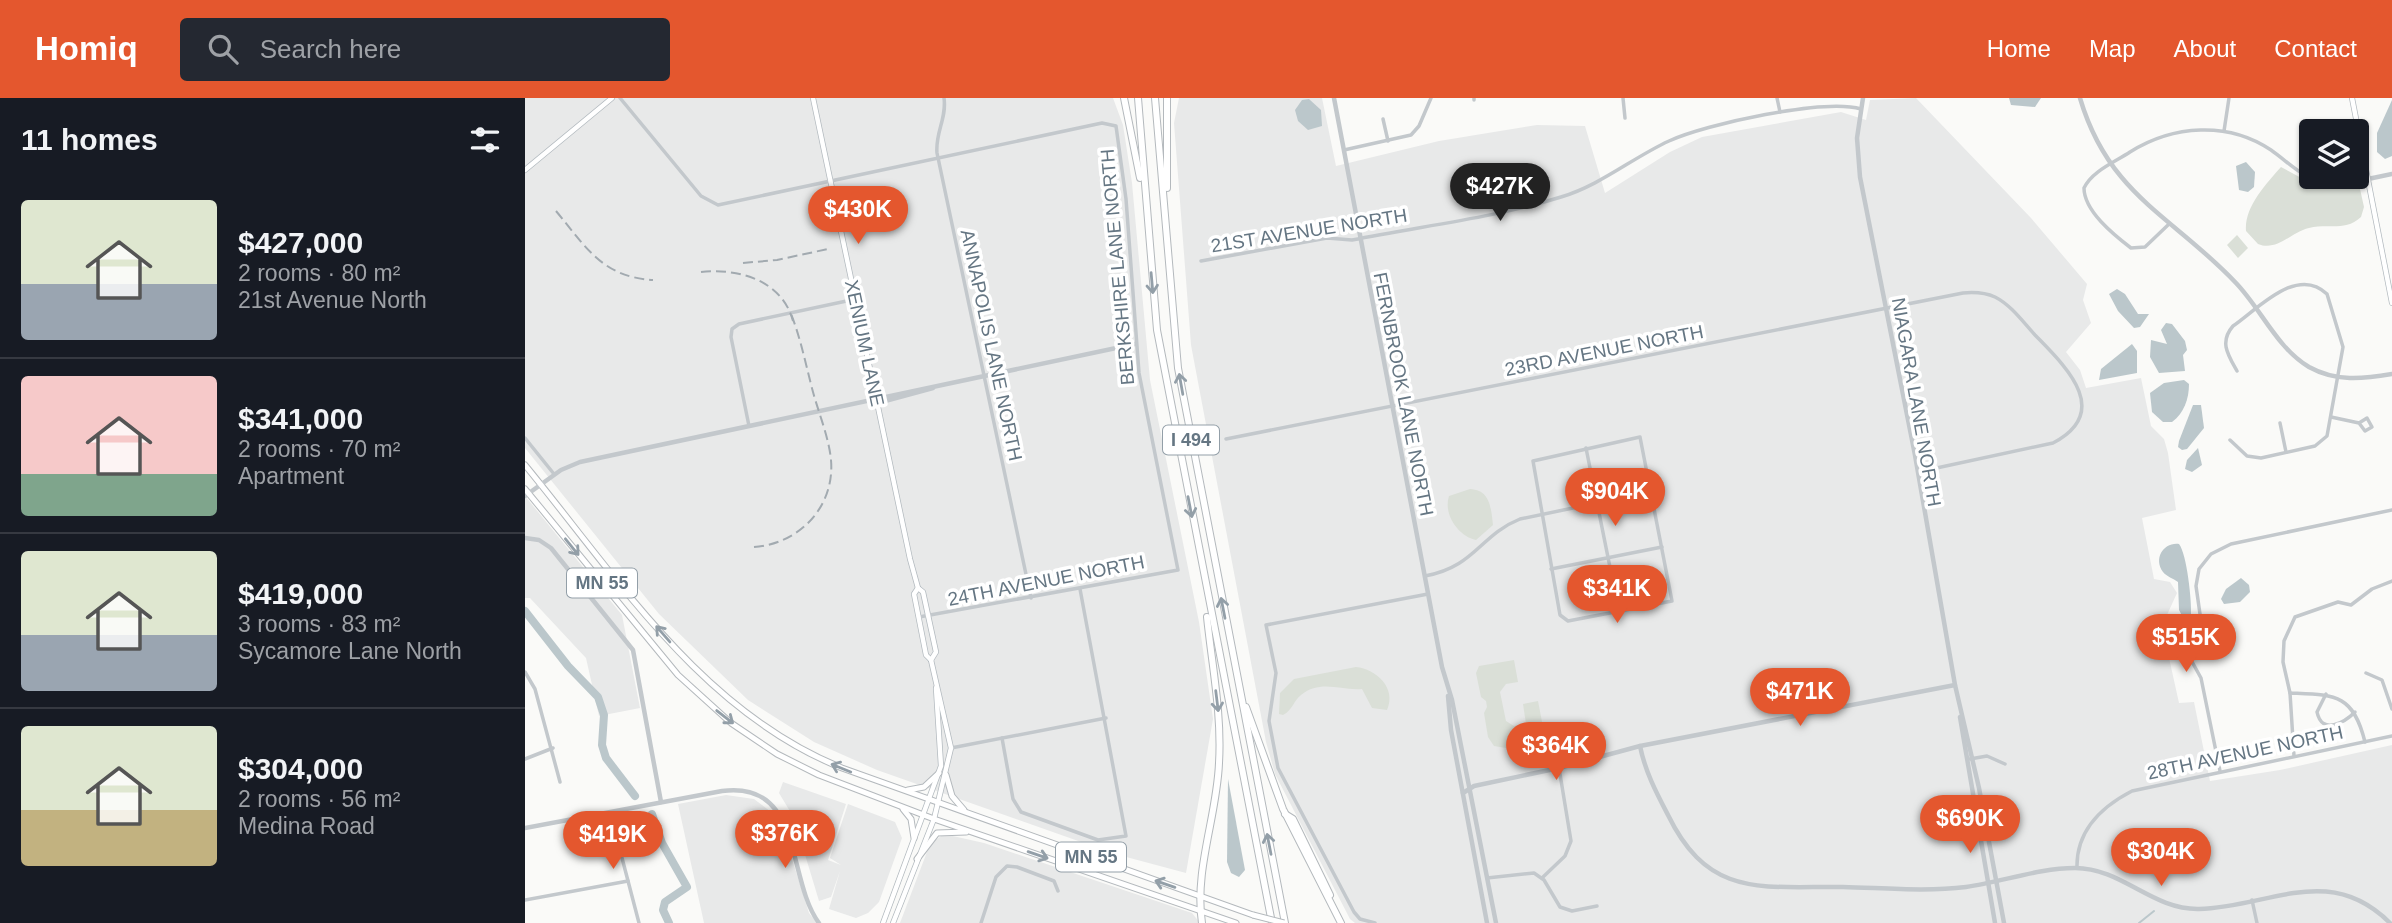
<!DOCTYPE html>
<html lang="en">
<head>
<meta charset="utf-8">
<style>
	:root { --surface:#171b24; --page:#242831; --text:#f1f3f6; --muted:#9ea1a6; --line:#363941; --accent:#e4572e }
	body { margin:0; font-family:Helvetica,sans-serif; background:var(--page); color:var(--text); height:100vh; display:flex; flex-direction:column; font-size:26px; white-space:nowrap }
	* { box-sizing:border-box; margin:0 }
	p { font-size:23px; color:var(--muted) }
	.icon { flex:none; width:38px; height:38px; fill:none; stroke:currentColor; stroke-width:2; stroke-linecap:round; stroke-linejoin:round }
	.map { position:relative; flex:1; overflow:hidden }
	.drawer { display:flex; flex-direction:column; background:var(--surface); width:525px }
	.drawer>* { flex:none }
	.controls { position:absolute; left:1774px; top:21px; display:grid; gap:14px }
	.controls a { display:grid; place-items:center; width:70px; height:70px; border-radius:7px; background:var(--surface); box-shadow:0 2px 5px #0004; font-size:35px }
	.price { position:absolute; translate:-50% -60px; padding:0 16px; border-radius:24px; background:var(--accent); color:#fff; font-size:23px; line-height:46px; filter:drop-shadow(0 2px 4px #0008) }
	.price::after { content:''; position:absolute; left:50%; top:42px; width:21px; height:16px; margin-left:-10px; background:inherit; clip-path:polygon(0 0,100% 0,50% 100%) }
	.price.active { background:#222; color:#fff }
	ul { padding:0; list-style:none }
	li { display:flex; align-items:center; gap:21px; height:175px; padding:0 21px }
	li+li { border-top:2px solid var(--line) }
	li span { display:grid; place-items:center; flex:none; width:196px; height:140px; border-radius:7px; color:#555 }
	li>.icon { margin-inline-start:auto }
	span .icon { width:84px; height:84px; fill:#fffc; stroke-width:1 }
	li b { font-size:30px }
	h2 { display:flex; justify-content:space-between; align-items:center; height:84px; padding:0 21px; font-size:30px }
	header { display:flex; align-items:center; gap:42px; box-sizing:border-box; height:98px; padding:0 35px; background:var(--accent); color:#fff }
	header strong { font-size:33px }
	nav { display:flex; gap:38px; margin-inline-start:auto; font-size:24px }
	.search { width:490px; height:63px; background:var(--page); display:flex; align-items:center; gap:18px; box-sizing:border-box; padding:0 24px; border-radius:7px; color:var(--muted); font-size:26px }
	main { display:flex; flex:1; min-height:0 }
	.map>svg:first-child { display:block }
</style>
</head>
<body>
<header>
<strong>Homiq</strong>
<div class="search"><svg class="icon" aria-label="search" viewBox="0 0 24 24"><circle cx="10" cy="10" r="6"/><path d="M15 15l6 6"/></svg>Search here</div>
<nav><a>Home</a><a>Map</a><a>About</a><a>Contact</a></nav>
</header>
<main>
<section class="drawer">
<h2>11 homes<svg class="icon" aria-label="filters" viewBox="0 0 24 24"><path d="M4 7h16M4 17h16"/><circle cx="9" cy="7" r="2"/><circle cx="15" cy="17" r="2"/></svg></h2>
<ul>
<li><span style="background:linear-gradient(#dfe7d0 60%,#9aa5b1 0)"><svg class="icon" aria-label="home" viewBox="0 0 24 24"><path d="M3 11l9-7 9 7M6 9v11h12V9"/></svg></span><div><b>$427,000</b><p>2 rooms · 80 m²</p><p>21st Avenue North</p></div></li>
<li><span style="background:linear-gradient(#f6c9c9 70%,#7fa58c 0)"><svg class="icon" aria-label="home" viewBox="0 0 24 24"><path d="M3 11l9-7 9 7M6 9v11h12V9"/></svg></span><div><b>$341,000</b><p>2 rooms · 70 m²</p><p>Apartment</p></div></li>
<li><span style="background:linear-gradient(#dfe7d0 60%,#9aa5b1 0)"><svg class="icon" aria-label="home" viewBox="0 0 24 24"><path d="M3 11l9-7 9 7M6 9v11h12V9"/></svg></span><div><b>$419,000</b><p>3 rooms · 83 m²</p><p>Sycamore Lane North</p></div></li>
<li><span style="background:linear-gradient(#dfe7d0 60%,#c2b280 0)"><svg class="icon" aria-label="home" viewBox="0 0 24 24"><path d="M3 11l9-7 9 7M6 9v11h12V9"/></svg></span><div><b>$304,000</b><p>2 rooms · 56 m²</p><p>Medina Road</p></div></li>
</ul>
</section>
<div class="map">
<svg width="1867" height="825" viewBox="0 0 1867 825">
	<rect width="100%" height="100%" fill="#fafaf8"/>
	<g fill="#e8e9e9">
		<polygon points="0,0 588,0 598,27 607,85 625,282 674,524 688,621 661,775 590,756 352,672 289,644 223,602 134,516 0,350"/>
		<polygon points="654,0 797,0 811,68 914,43 1012,27 1060,28 1080,95 1145,54 1177,39 1316,14 1341,22 1345,2 1391,0 1506,120 1562,186 1558,202 1566,225 1541,254 1555,272 1561,290 1616,280 1626,328 1639,341 1643,355 1651,412 1617,420 1629,481 1645,484 1652,495 1637,528 1654,605 1669,604 1685,683 1755,672 1867,647 1867,825 830,825 825,821 750,676 741,644 666,247 649,25"/>
		<polygon points="0,398 97,517 115,610 74,618 61,560 5,500 0,500"/>
		<polygon points="258,684 321,706 303,762 316,767 305,760 323,706 370,724 377,740 354,804 343,815 331,820 304,811 315,773 306,799 294,803 275,740 279,720 266,715 254,695"/>
		<polygon points="201,697 229,701 250,717 257,729 284,815 292,825 179,825 153,706"/>
		<polygon points="419,736 459,745 667,815 675,825 375,825 405,746"/>
	</g>
	<g fill="#dadfd7">
		<path d="M1756,69L1795,90L1835,91L1839,109L1836,119C1820,134 1804,125 1784,130C1766,134 1752,154 1733,146L1721,133C1719,109 1741,86 1756,69Z"/>
		<polygon points="1712,137 1723,150 1713,160 1702,147"/>
		<path d="M945,391C965,392 966,409 968,427L951,442C933,438 918,416 924,398Z"/>
		<polygon points="989,562 993,584 981,586 975,594 981,623 989,628 1001,626 998,606 1013,603 1018,629 1015,633 1016,640 1008,641 1005,646 981,650 969,648 963,639 959,615 962,609 961,603 956,599 951,575 954,568"/>
		<path d="M831,569C851,571 872,590 862,612L847,610L837,591C816,593 796,581 776,597C768,603 768,612 758,617L754,616L755,595L769,581Z"/>
	</g>
	<g fill="#bbc7cb">
		<polygon points="1484,0 1516,0 1510,9 1486,7"/>
		<polygon points="784,1 796,12 797,28 783,32 773,23 770,12 777,2"/>
		<polygon points="1867,2 1867,58 1860,61 1852,54 1852,35"/>
		<polygon points="1721,64 1730,74 1729,89 1723,94 1714,92 1711,68"/>
		<polygon points="1592,191 1600,196 1613,216 1624,216 1615,229 1609,230 1593,213 1584,196"/>
		<polygon points="1641,225 1647,226 1660,243 1662,252 1658,257 1660,273 1634,275 1625,259 1626,242 1642,246 1636,232"/>
		<polygon points="1607,246 1612,253 1612,275 1574,282 1576,271"/>
		<path d="M1659,282L1664,286C1664,301 1659,315 1647,324H1638L1627,314L1625,295L1639,285Z"/>
		<polygon points="1668,307 1676,307 1679,330 1662,351 1657,352 1653,349 1654,343"/>
		<polygon points="1673,350 1677,367 1667,374 1660,371 1662,362"/>
		<path d="M1654,446C1662,456 1667,504 1666,517L1660,523L1654,512L1653,484C1648,480 1642,479 1638,474C1628,460 1639,444 1654,446Z"/>
		<polygon points="1716,480 1724,487 1725,494 1715,504 1699,506 1696,501 1701,491"/>
		<polygon points="703,681 720,772 714,779 706,775 702,764"/>
	</g>
	<g fill="none" stroke-linecap="round" stroke-linejoin="round">
		<polyline stroke="#bbc7cb" stroke-width="2" points="1614,825 1629,813"/>
		<g stroke="#bbc7cb" stroke-width="8">
			<polyline points="0,513 43,568 73,599 79,617 77,647 81,660 110,698"/>
			<polyline points="127,716 137,745 162,789 140,804 138,812 144,825"/>
		</g>
		<defs>
			<g id="secondary">
				<polyline points="288,0 385,461 393,490 398,494 411,554 406,562"/>
				<polyline points="1827,0 1867,205"/>
				<polyline points="0,72 87,0"/>
				<polyline points="358,825 416,668 411,590"/>
				<polyline points="368,825 409,721 426,650 406,562 401,557 389,496 393,490"/>
			</g>
			<g id="trunk">
				<path d="M0,367C92,479 177,614 317,670L728,817"/>
				<polyline points="0,391 153,577 206,625 252,656 294,677 409,721 711,825"/>
				<polyline points="421,677 427,698 439,712"/>
				<polyline points="383,692 399,689 414,675"/>
				<polyline points="378,711 386,721 389,740"/>
				<polyline points="392,761 412,735 441,734"/>
			</g>
			<g id="motorway">
				<polyline points="599,0 615,80"/>
				<polyline points="613,0 632,232 747,825"/>
				<polyline points="630,0 653,270 760,825"/>
				<polyline points="642,90 642,0"/>
				<polyline points="721,609 758,711 816,825"/>
				<polyline points="760,716 768,721 805,797"/>
				<path d="M677,825C669,772 692,718 694,665C697,616 687,568 682,519"/>
			</g>
		</defs>
		<use href="#secondary" stroke="#b3babf" stroke-width="6"/>
		<use href="#trunk" stroke="#b4b9bd" stroke-width="7"/>
		<use href="#motorway" stroke="#b4b9bd" stroke-width="8"/>
		<g stroke="#c3c8cc" stroke-width="3.5">
			<polyline points="95,0 176,98 193,107 577,25 591,28 601,101 614,275 653,472 394,519"/>
			<path d="M419,0C422,20 410,35 412,55L506,500"/>
			<polyline points="949,0 949,2"/>
			<polyline points="1098,0 1100,20"/>
			<polyline points="1252,0 1255,14"/>
			<polyline points="858,21 863,43"/>
			<polyline points="1699,33 1704,0"/>
			<polyline points="819,52 886,37 894,28 906,0"/>
			<path d="M1643,127L1620,149L1606,150C1589,137 1559,113 1559,90C1567,73 1590,64 1605,54C1648,27 1703,23 1746,52C1763,64 1775,78 1795,83C1811,86 1827,84 1843,81"/>
			<path d="M676,163L802,140L827,142C896,128 969,120 1036,99C1076,87 1107,60 1144,43C1181,26 1300,0 1336,11"/>
			<polyline points="1806,319 1834,325 1842,320 1847,329 1840,333 1834,325"/>
			<polyline points="1755,325 1761,354"/>
			<polyline points="224,328 206,239 207,231 214,226 331,201"/>
			<polygon points="1115,339 1147,503 1043,523 1035,517 1008,363"/>
			<polyline points="0,340 29,376"/>
			<path d="M701,341L1438,195C1449,194 1459,194 1470,199C1486,207 1498,224 1510,237C1539,267 1589,313 1528,345L1393,374"/>
			<path d="M1705,342L1722,358L1736,360L1790,348L1802,338L1818,249L1802,196C1772,167 1733,211 1708,228C1694,244 1703,257 1712,273"/>
			<polyline points="1061,350 1094,514"/>
			<polyline points="1026,471 1137,449"/>
			<path d="M900,478C950,469 955,437 995,421L1125,394"/>
			<polyline points="0,574 10,591 35,684"/>
			<polyline points="1841,575 1857,582 1867,611"/>
			<path d="M1765,595C1809,597 1828,595 1840,644"/>
			<path d="M1801,596L1792,614C1797,638 1820,624 1830,614"/>
			<polyline points="477,640 488,701 496,714 573,742 601,738 555,491"/>
			<polyline points="426,650 581,620"/>
			<polyline points="1769,658 1765,595 1758,564 1759,543 1770,519 1813,504 1826,507 1847,491 1867,483"/>
			<polyline points="0,661 28,650"/>
			<polyline points="1445,661 1462,658 1480,666"/>
			<polyline points="1695,673 1676,580 1660,551 1676,523 1671,488 1674,471 1686,456 1706,446 1867,412"/>
			<polyline points="85,714 114,825"/>
			<path d="M1552,770C1551,733 1576,709 1607,693L1867,638"/>
			<polyline points="962,780 1009,775 1019,782 1035,809 1047,813 1072,808"/>
			<polyline points="1017,780 1040,758 1046,743 1034,670"/>
			<polyline points="0,802 103,783"/>
			<polyline points="1727,802 1732,825"/>
			<polyline points="456,825 471,779 482,768 492,769 529,783 533,793"/>
			<polyline points="850,825 835,821 829,814 753,670 744,623 751,575 741,527 903,496"/>
		</g>
		<g stroke="#c3c8cc" stroke-width="4.5">
			<polyline points="809,0 917,569 927,602 971,825"/>
			<polyline points="1338,0 1332,40 1335,79 1390,357 1430,587 1454,690 1479,825"/>
			<path d="M1555,0C1584,98 1648,118 1711,185C1736,211 1752,250 1784,269C1811,284 1838,281 1867,276"/>
			<polyline points="1843,81 1867,76"/>
			<polyline points="352,301 360,303 408,290"/>
			<polyline points="0,398 36,372 55,364 610,246"/>
			<polyline points="0,440 14,442 26,450 108,552 136,704"/>
			<polyline points="923,598 926,632 962,825"/>
			<polyline points="1435,619 1470,825"/>
			<path d="M1115,648C1120,673 1131,694 1143,717C1184,801 1237,788 1318,789C1359,790 1401,794 1441,789C1477,784 1514,770 1550,770C1597,770 1627,812 1674,811C1745,809 1804,764 1865,825"/>
			<polyline points="938,695 949,688 1034,670 1115,648 1430,587"/>
			<path d="M0,730L197,693C279,682 261,781 294,825"/>
		</g>
		<use href="#secondary" stroke="#fff" stroke-width="4.5"/>
		<use href="#trunk" stroke="#fff" stroke-width="5"/>
		<use href="#motorway" stroke="#fff" stroke-width="6"/>
		<g stroke="#a2aab0" stroke-width="2" stroke-dasharray="10 5" stroke-linecap="butt">
			<path d="M31,113C61,149 77,179 128,182"/>
			<polyline points="218,165 252,162 303,151"/>
			<path d="M176,174C213,170 257,182 268,223"/>
			<path d="M229,449C274,446 310,409 306,362C304,340 294,316 288,294C281,268 276,241 266,216"/>
		</g>
		<defs>
			<polyline id="trunk-bridge" points="728,817 759,825"/>
		</defs>
		<use href="#trunk-bridge" stroke="#b4b9bd" stroke-width="7" stroke-linecap="butt"/>
		<use href="#trunk-bridge" stroke="#fff" stroke-width="5"/>
	</g>
	<defs><path id="oneway-shaft" d="M-6 0H5M1.5-3L5.5 0L1.5 3" fill="none" stroke-width="1.6" stroke-linecap="round" stroke-linejoin="round" transform="scale(1.75)"/></defs>
	<g stroke="#939fa8">
		<use href="#oneway-shaft" transform="translate(627 185) rotate(85)"/>
		<use href="#oneway-shaft" transform="translate(656 286) rotate(-100)"/>
		<use href="#oneway-shaft" transform="translate(665 409) rotate(79)"/>
		<use href="#oneway-shaft" transform="translate(47 449) rotate(51)"/>
		<use href="#oneway-shaft" transform="translate(698 510) rotate(-101)"/>
		<use href="#oneway-shaft" transform="translate(138 536) rotate(-131)"/>
		<use href="#oneway-shaft" transform="translate(692 603) rotate(83)"/>
		<use href="#oneway-shaft" transform="translate(200 619) rotate(38)"/>
		<use href="#oneway-shaft" transform="translate(316 670) rotate(-158)"/>
		<use href="#oneway-shaft" transform="translate(744 746) rotate(-101)"/>
		<use href="#oneway-shaft" transform="translate(513 757) rotate(19)"/>
		<use href="#oneway-shaft" transform="translate(640 786) rotate(-161)"/>
	</g>
	<g text-anchor="middle" stroke-width="7" stroke-linejoin="round" paint-order="stroke">
		<g fill="#fff" stroke="#939fa8" stroke-width="2">
			<rect x="638" y="327.5" width="56" height="29" rx="5"/>
			<rect x="42" y="470.5" width="70" height="29" rx="5"/>
			<rect x="531" y="744.5" width="70" height="29" rx="5"/>
		</g>
		<g font-size="18" font-weight="bold" fill="#657683">
			<text x="666" y="348">I 494</text>
			<text x="77" y="491">MN 55</text>
			<text x="566" y="765">MN 55</text>
		</g>
		<g font-size="19" fill="#657683" stroke="#fff">
			<text transform="translate(784 132) rotate(-9)" y="7">21ST AVENUE NORTH</text>
			<text transform="translate(592 169) rotate(-95)" y="7">BERKSHIRE LANE NORTH</text>
			<text transform="translate(340 245) rotate(78)" y="7">XENIUM LANE</text>
			<text transform="translate(467 247) rotate(78)" y="7">ANNAPOLIS LANE NORTH</text>
			<text transform="translate(1079 252) rotate(-11)" y="7">23RD AVENUE NORTH</text>
			<text transform="translate(879 296) rotate(79)" y="7">FERNBROOK LANE NORTH</text>
			<text transform="translate(1392 304) rotate(80)" y="7">NIAGARA LANE NORTH</text>
			<text transform="translate(521 482) rotate(-11)" y="7">24TH AVENUE NORTH</text>
			<text transform="translate(1720 654) rotate(-12)" y="7">28TH AVENUE NORTH</text>
		</g>
	</g>
</svg>
<div class="controls">
<a><svg class="icon" aria-label="layers" viewBox="0 0 24 24"><path d="M12 4l9 5-9 5-9-5zM3 14l9 5 9-5"/></svg></a>
</div>
<b class="price active" style="left:975px;top:125px">$427K</b>
<b class="price" style="left:333px;top:148px">$430K</b>
<b class="price" style="left:1090px;top:430px">$904K</b>
<b class="price" style="left:1092px;top:527px">$341K</b>
<b class="price" style="left:1661px;top:576px">$515K</b>
<b class="price" style="left:1275px;top:630px">$471K</b>
<b class="price" style="left:1031px;top:684px">$364K</b>
<b class="price" style="left:1445px;top:757px">$690K</b>
<b class="price" style="left:260px;top:772px">$376K</b>
<b class="price" style="left:88px;top:773px">$419K</b>
<b class="price" style="left:1636px;top:790px">$304K</b>
</div>
</main>
</body>
</html>
